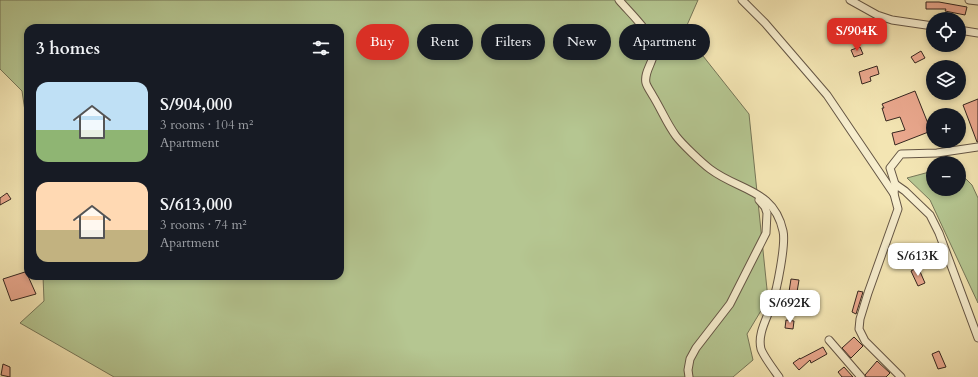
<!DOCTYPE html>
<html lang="en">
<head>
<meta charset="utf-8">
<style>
	:root { --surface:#171b24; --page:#242831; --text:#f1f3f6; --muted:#9ea1a6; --accent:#d93025 }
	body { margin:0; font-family:Cardo,serif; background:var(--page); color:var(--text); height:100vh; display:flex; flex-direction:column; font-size:15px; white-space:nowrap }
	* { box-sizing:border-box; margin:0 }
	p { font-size:13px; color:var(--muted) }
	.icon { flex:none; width:22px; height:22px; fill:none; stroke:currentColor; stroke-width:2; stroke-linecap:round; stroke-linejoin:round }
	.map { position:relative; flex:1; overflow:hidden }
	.drawer { position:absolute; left:24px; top:24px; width:320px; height:256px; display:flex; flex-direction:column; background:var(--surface); border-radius:12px; box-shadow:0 2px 6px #0003 }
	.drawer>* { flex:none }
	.guide { position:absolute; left:356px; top:24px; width:380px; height:36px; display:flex; gap:8px }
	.controls { position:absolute; left:926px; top:12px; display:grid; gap:8px }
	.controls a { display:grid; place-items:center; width:40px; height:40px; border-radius:50%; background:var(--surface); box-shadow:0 2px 6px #0003; font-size:20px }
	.price { position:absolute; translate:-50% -34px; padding:0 9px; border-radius:8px; background:#fff; color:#222; font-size:13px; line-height:26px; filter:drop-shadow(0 1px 2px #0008) }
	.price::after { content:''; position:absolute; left:50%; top:24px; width:12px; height:9px; margin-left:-6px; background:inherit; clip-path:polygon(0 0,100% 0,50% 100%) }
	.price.active { background:var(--accent); color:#fff }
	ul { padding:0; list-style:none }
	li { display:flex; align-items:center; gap:12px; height:100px; padding:0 12px }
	li span { display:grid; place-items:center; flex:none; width:112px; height:80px; border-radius:12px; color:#555 }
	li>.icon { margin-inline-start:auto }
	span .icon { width:48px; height:48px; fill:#fffc; stroke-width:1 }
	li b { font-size:17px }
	h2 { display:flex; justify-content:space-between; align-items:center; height:48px; padding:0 12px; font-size:17px }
	.tag { padding:0 14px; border-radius:18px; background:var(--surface); box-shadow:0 2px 6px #0003; font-size:14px; line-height:36px }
	.tag.active { background:var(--accent); color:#fff }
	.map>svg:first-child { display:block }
</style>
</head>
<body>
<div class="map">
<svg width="978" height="377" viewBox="0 0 978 377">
	<rect width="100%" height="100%" fill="#f3e5b3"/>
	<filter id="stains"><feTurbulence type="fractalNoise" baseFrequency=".005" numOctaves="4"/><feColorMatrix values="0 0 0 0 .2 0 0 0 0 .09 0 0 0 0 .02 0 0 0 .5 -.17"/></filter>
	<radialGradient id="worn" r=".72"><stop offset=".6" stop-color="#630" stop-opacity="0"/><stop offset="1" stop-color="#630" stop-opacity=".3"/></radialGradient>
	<g fill="#b5c691" stroke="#767658">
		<polygon points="0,0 698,0 684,32 749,114 768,299 747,334 753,360 733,377 114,377 20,323 44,301 43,276 340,276 340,28 28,28 28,131 22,91 0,69"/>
		<polygon points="933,171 933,189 959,189 959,172 972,185 978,198 978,303 930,200 907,178"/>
	</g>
	<g fill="#eaa88e" stroke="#362720">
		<polygon points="926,2 939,2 967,7 965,15 945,11 946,9 926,9"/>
		<polygon points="860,47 863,54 854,57 851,50"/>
		<polygon points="921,51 925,58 915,63 911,57"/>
		<polygon points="877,66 879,74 870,77 871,81 862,84 859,72"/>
		<polygon points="915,91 931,131 895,145 892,133 905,130 900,117 886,121 882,108 884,108 882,104"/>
		<polygon points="978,99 978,142 977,142 963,105"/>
		<polygon points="7,193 11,199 0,205 0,198"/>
		<polygon points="918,267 925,283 918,286 911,271"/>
		<polygon points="28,271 28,276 36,294 11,301 3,279"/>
		<polygon points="791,279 799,280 796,298 788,298"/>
		<polygon points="858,291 863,292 856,314 852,312"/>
		<polygon points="810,302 818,304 816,312 808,310"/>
		<polygon points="786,320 794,321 793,329 785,328"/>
		<polygon points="854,337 863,346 851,358 842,348"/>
		<polygon points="823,347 827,354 811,363 810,360 799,370 793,363 800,358 800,359"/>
		<polygon points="939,351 946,367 938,369 932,354"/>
		<polygon points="877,361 890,373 886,377 866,377 865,375"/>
		<polygon points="3,364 10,367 10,377 1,375"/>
		<polygon points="844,367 853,377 842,377 838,372"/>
	</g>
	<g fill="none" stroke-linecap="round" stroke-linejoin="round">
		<defs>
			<g id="minor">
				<path d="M619,0C631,14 647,28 653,45C658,58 643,70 646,83C647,87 651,92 653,96C661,109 667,124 676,136C682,144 702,163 710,169C739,191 774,189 783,231C786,244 777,290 772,303C768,317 757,333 761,349C764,357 774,370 779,377"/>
				<polyline points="742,0 765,23 827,95 894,194"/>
				<polyline points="850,0 877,15 892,20 933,26"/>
				<polyline points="969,0 978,1"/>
				<polyline points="959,30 978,33"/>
				<polyline points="895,184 905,191 930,215 939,233 978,338"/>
				<polyline points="829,340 861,377"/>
				<polyline points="689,377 688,370 690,359 696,348 730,304 766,233 767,213 765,207 759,200"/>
				<polyline points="901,377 865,341 859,329 860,319 868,293 898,209 894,194 895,184 890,168 901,154 937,153 978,147"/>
			</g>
		</defs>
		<use href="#minor" stroke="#655645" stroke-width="9"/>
		<use href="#minor" stroke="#f7eece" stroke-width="7"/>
	</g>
	<rect width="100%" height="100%" filter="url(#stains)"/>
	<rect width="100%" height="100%" fill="url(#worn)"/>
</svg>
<div class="controls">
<a><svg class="icon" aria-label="locate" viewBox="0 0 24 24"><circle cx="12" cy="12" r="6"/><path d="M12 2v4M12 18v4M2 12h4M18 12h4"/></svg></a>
<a><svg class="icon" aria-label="layers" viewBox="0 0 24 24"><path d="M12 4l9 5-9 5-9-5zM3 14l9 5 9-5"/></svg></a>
<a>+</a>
<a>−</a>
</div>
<b class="price active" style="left:857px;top:52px">S/904K</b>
<b class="price" style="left:918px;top:277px">S/613K</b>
<b class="price" style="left:790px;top:324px">S/692K</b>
<div class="guide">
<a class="tag active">Buy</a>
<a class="tag">Rent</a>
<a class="tag">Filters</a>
<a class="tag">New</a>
<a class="tag">Apartment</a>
</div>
<section class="drawer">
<h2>3 homes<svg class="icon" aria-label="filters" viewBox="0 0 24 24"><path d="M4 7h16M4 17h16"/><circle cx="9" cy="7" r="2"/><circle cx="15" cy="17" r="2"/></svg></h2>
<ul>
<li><span style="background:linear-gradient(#bfe0f5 60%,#8fb573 0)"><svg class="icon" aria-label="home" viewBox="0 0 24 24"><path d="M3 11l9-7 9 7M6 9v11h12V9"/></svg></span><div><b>S/904,000</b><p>3 rooms · 104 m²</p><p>Apartment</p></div></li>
<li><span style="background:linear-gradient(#ffd9b3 60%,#c2b280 0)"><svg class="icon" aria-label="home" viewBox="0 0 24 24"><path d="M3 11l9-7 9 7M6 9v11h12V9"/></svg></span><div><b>S/613,000</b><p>3 rooms · 74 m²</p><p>Apartment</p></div></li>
</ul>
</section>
</div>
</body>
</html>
